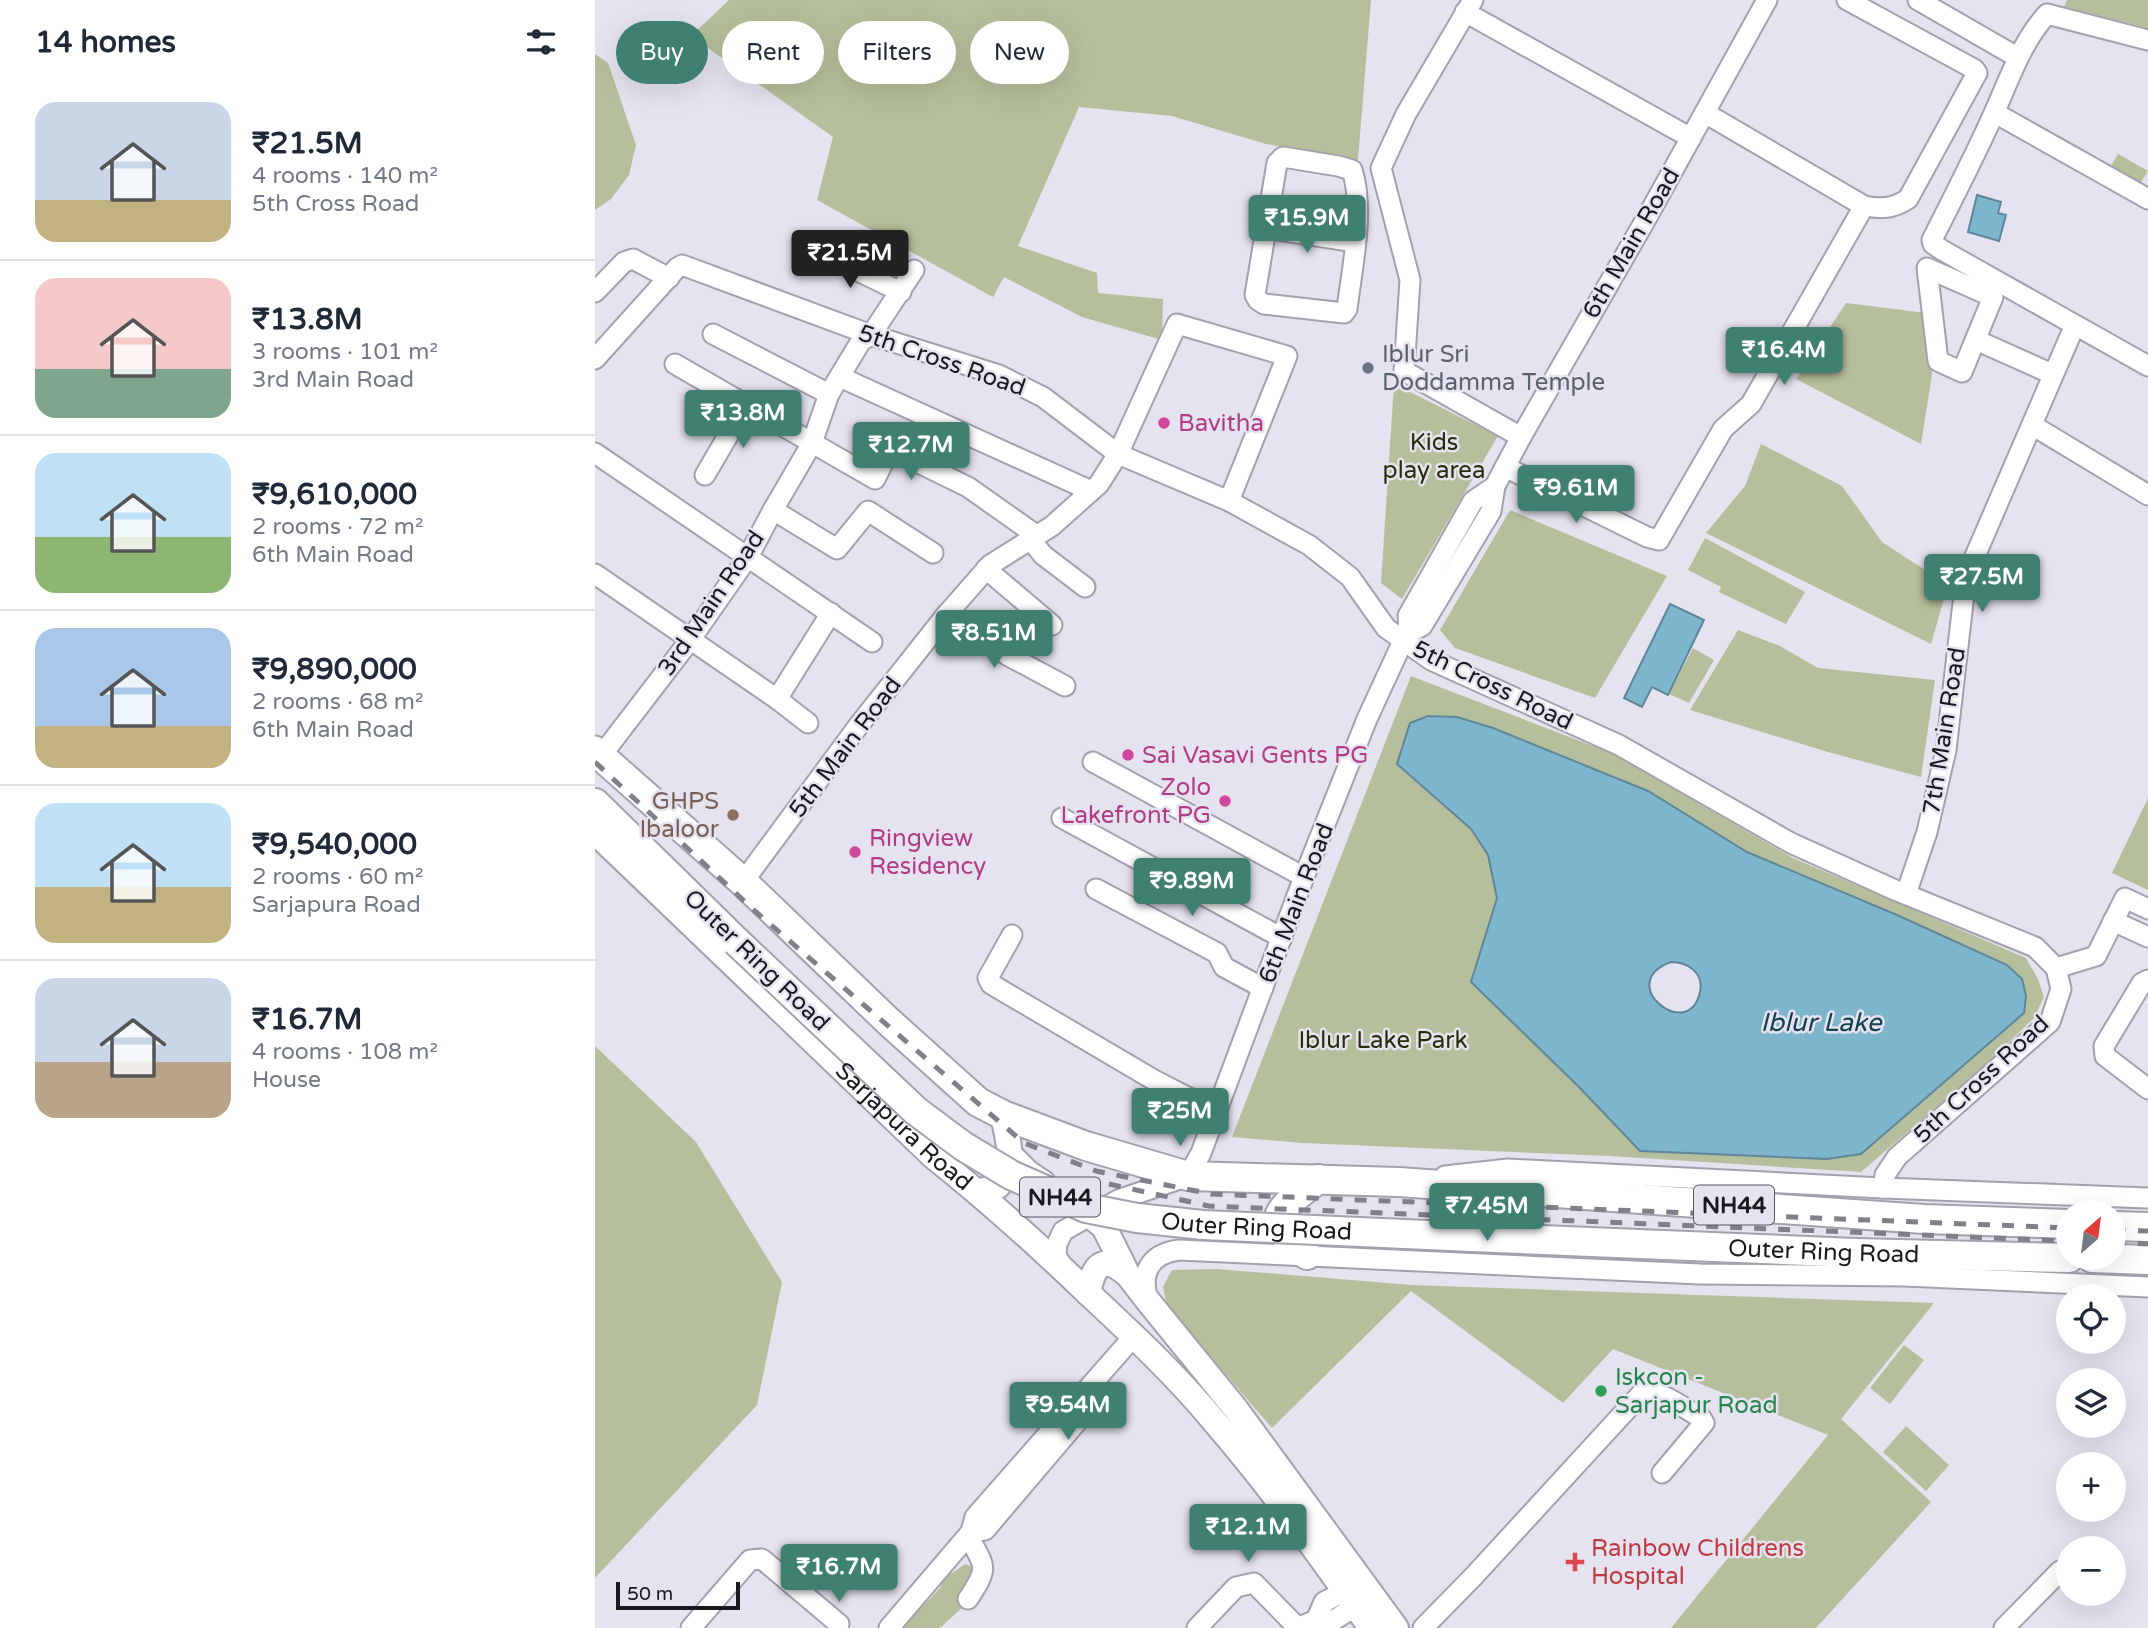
<!DOCTYPE html>
<html lang="en">
<head>
<meta charset="utf-8">
<style>
	:root { --surface:#fff; --page:#f6f6f7; --text:#1f2937; --muted:#747a83; --line:#e0e1e3; --accent:#3f8070 }
	body { margin:0; font-family:"Varela Round",sans-serif; background:var(--page); color:var(--text); height:100vh; display:flex; flex-direction:column; font-size:26px; white-space:nowrap }
	* { box-sizing:border-box; margin:0 }
	p { font-size:23px; color:var(--muted) }
	.icon { flex:none; width:38px; height:38px; fill:none; stroke:currentColor; stroke-width:2; stroke-linecap:round; stroke-linejoin:round }
	.map { position:relative; flex:1; overflow:hidden }
	.drawer { display:flex; flex-direction:column; background:var(--surface); width:595px }
	.drawer>* { flex:none }
	.top-card { position:absolute; left:21px; top:21px; width:665px; height:63px; display:flex; gap:14px }
	.needle { width:46px; rotate:28deg }
	.tools { position:absolute; left:1461px; top:1200px; display:grid; gap:14px }
	.tools a { display:grid; place-items:center; width:70px; height:70px; border-radius:50%; background:var(--surface); box-shadow:0 7px 28px #0002; font-size:35px }
	.scale { position:absolute; left:21px; bottom:18px; width:124px; box-sizing:border-box; padding-left:7px; border:4px solid #1a191d; border-top:0; font-size:19px; line-height:24px; white-space:nowrap; color:#1a191d; -webkit-text-stroke:5px #e6e3f0; paint-order:stroke }
	.price { position:absolute; translate:-50% -60px; padding:0 16px; border-radius:7px; background:var(--accent); color:#fff; font-size:23px; line-height:46px; filter:drop-shadow(0 2px 4px #0008) }
	.price::after { content:''; position:absolute; left:50%; top:42px; width:21px; height:16px; margin-left:-10px; background:inherit; clip-path:polygon(0 0,100% 0,50% 100%) }
	.price.current { background:#222; color:#fff }
	ul { padding:0; list-style:none }
	li { display:flex; align-items:center; gap:21px; height:175px; padding:0 35px }
	li+li { border-top:2px solid var(--line) }
	li span { display:grid; place-items:center; flex:none; width:196px; height:140px; border-radius:21px; color:#555 }
	li>.icon { margin-inline-start:auto }
	span .icon { width:84px; height:84px; fill:#fffc; stroke-width:1 }
	li b { font-size:30px }
	h2 { display:flex; justify-content:space-between; align-items:center; height:84px; padding:0 35px; font-size:30px }
	.chip { padding:0 24px; border-radius:32px; background:var(--surface); box-shadow:0 7px 28px #0002; font-size:24px; line-height:63px }
	.chip.current { background:var(--accent); color:#fff }
	main { display:flex; flex:1; min-height:0 }
	.map>svg:first-child { display:block }
</style>
</head>
<body>
<main>
<section class="drawer">
<h2>14 homes<svg class="icon" aria-label="filters" viewBox="0 0 24 24"><path d="M4 7h16M4 17h16"/><circle cx="9" cy="7" r="2"/><circle cx="15" cy="17" r="2"/></svg></h2>
<ul>
<li><span style="background:linear-gradient(#c9d6e8 70%,#c2b280 0)"><svg class="icon" aria-label="home" viewBox="0 0 24 24"><path d="M3 11l9-7 9 7M6 9v11h12V9"/></svg></span><div><b>₹21.5M</b><p>4 rooms · 140 m²</p><p>5th Cross Road</p></div></li>
<li><span style="background:linear-gradient(#f6c9c9 65%,#7fa58c 0)"><svg class="icon" aria-label="home" viewBox="0 0 24 24"><path d="M3 11l9-7 9 7M6 9v11h12V9"/></svg></span><div><b>₹13.8M</b><p>3 rooms · 101 m²</p><p>3rd Main Road</p></div></li>
<li><span style="background:linear-gradient(#bfe0f5 60%,#8fb573 0)"><svg class="icon" aria-label="home" viewBox="0 0 24 24"><path d="M3 11l9-7 9 7M6 9v11h12V9"/></svg></span><div><b>₹9,610,000</b><p>2 rooms · 72 m²</p><p>6th Main Road</p></div></li>
<li><span style="background:linear-gradient(#a9c7e8 70%,#c2b280 0)"><svg class="icon" aria-label="home" viewBox="0 0 24 24"><path d="M3 11l9-7 9 7M6 9v11h12V9"/></svg></span><div><b>₹9,890,000</b><p>2 rooms · 68 m²</p><p>6th Main Road</p></div></li>
<li><span style="background:linear-gradient(#bfe0f5 60%,#c2b280 0)"><svg class="icon" aria-label="home" viewBox="0 0 24 24"><path d="M3 11l9-7 9 7M6 9v11h12V9"/></svg></span><div><b>₹9,540,000</b><p>2 rooms · 60 m²</p><p>Sarjapura Road</p></div></li>
<li><span style="background:linear-gradient(#c9d6e8 60%,#b9a48a 0)"><svg class="icon" aria-label="home" viewBox="0 0 24 24"><path d="M3 11l9-7 9 7M6 9v11h12V9"/></svg></span><div><b>₹16.7M</b><p>4 rooms · 108 m²</p><p>House</p></div></li>
</ul>
</section>
<div class="map">
<svg width="1553" height="1628" viewBox="0 0 1553 1628">
	<rect width="100%" height="100%" fill="#e6e3f0"/>
	<g fill="#b6bf9b" fill-rule="evenodd">
		<polygon points="134,0 776,0 763,160 671,144 577,116 484,107 423,246 502,273 503,293 568,299 567,340 487,317 409,277 398,297 222,200 238,137 96,36"/>
		<polygon points="1472,0 1553,0 1553,28 1469,7"/>
		<polygon points="0,54 13,63 41,145 34,175 16,199 0,210"/>
		<polygon points="1523,154 1553,171 1544,186 1514,169"/>
		<polygon points="1251,303 1331,313 1337,374 1326,444 1201,379"/>
		<polygon points="799,384 903,436 807,599 786,583"/>
		<polygon points="1166,444 1247,486 1287,542 1353,585 1336,644 1111,533 1150,486"/>
		<polygon points="915,510 1072,576 1000,698 860,648 845,630"/>
		<polygon points="1110,538 1210,592 1191,624 1124,592 1126,587 1093,570"/>
		<polygon points="1143,630 1185,646 1223,668 1340,680 1326,777 1233,752 1095,710"/>
		<polygon points="1098,648 1119,660 1094,703 1074,694"/>
		<path d="M816,676L1016,753L1198,858L1431,958L1443,979L1449,997L1439,1018L1389,1066L1266,1172L1014,1156L708,1143L637,1137ZM863,717L898,728L1053,791L1152,852L1302,915L1266,1154L1232,1159L1045,1151L983,1086L876,982L902,898L893,855L876,829Z"/>
		<polygon points="1553,798 1553,890 1517,873"/>
		<polygon points="0,1046 101,1142 187,1282 162,1405 0,1578"/>
		<polygon points="622,1269 816,1285 1339,1303 1246,1419 1336,1502 1221,1628 1076,1628 1233,1435 1018,1349 968,1403 816,1291 677,1428 572,1306 568,1287 577,1270"/>
		<polygon points="1309,1345 1329,1360 1295,1404 1275,1388"/>
		<polygon points="1311,1426 1354,1465 1331,1491 1288,1452"/>
		<polygon points="370,1564 383,1569 367,1594 368,1607 345,1628 304,1628 324,1601 331,1603 345,1588 350,1576 359,1572"/>
	</g>
	<g fill="#7db5cd" stroke="#5f8698" stroke-width="2" fill-rule="evenodd">
		<polygon points="1382,195 1406,202 1403,213 1411,215 1404,241 1373,232"/>
		<polygon points="1075,604 1109,620 1073,695 1057,687 1047,707 1029,698"/>
		<path d="M833,716L862,717L898,728L1053,791L1152,852L1302,915L1412,965L1427,979L1431,996L1429,1013L1266,1154L1232,1159L1045,1151L983,1086L876,982L902,898L893,855L876,829L802,764L815,723ZM1076,962C1093,962 1109,973 1105,992C1094,1044 1018,983 1076,962Z"/>
	</g>
	<g fill="none" stroke-linecap="round" stroke-linejoin="round">
		<defs>
			<g id="minor">
				<polyline points="878,0 811,114 786,168 815,280 809,371 926,437"/>
				<polyline points="1323,0 1422,57"/>
				<polyline points="870,12 1096,138"/>
				<path d="M1553,40L1452,14C1426,43 1415,78 1399,113C1380,156 1358,198 1337,240L1338,244L1347,250L1553,366"/>
				<path d="M1110,113L1269,206C1287,209 1297,209 1313,199L1382,73L1379,69L1252,0"/>
				<polyline points="1400,113 1553,199"/>
				<path d="M688,157L743,166L757,170C770,209 757,268 752,309L749,313L669,304L663,300L660,295L682,163Z"/>
				<polyline points="670,228 760,242"/>
				<polyline points="222,251 306,292"/>
				<polygon points="1332,268 1398,297 1367,372 1343,361"/>
				<polyline points="0,292 29,262 38,259 74,278"/>
				<polyline points="118,334 234,394"/>
				<polyline points="1381,340 1457,374"/>
				<polyline points="0,359 82,268 87,265 276,335 404,375 448,397 523,454 634,501 714,545 755,577 791,628 836,660 1024,745 1196,843 1300,890 1440,947 1461,968 1466,989 1455,1022 1302,1157 1290,1175 1288,1188"/>
				<polyline points="80,364 280,479 295,449 373,487 441,535"/>
				<polyline points="245,377 496,491"/>
				<polyline points="1437,425 1553,495"/>
				<polyline points="0,453 277,642"/>
				<polyline points="910,467 1052,537 1064,540 1128,429 1156,404 1269,206"/>
				<polyline points="110,475 151,405"/>
				<polyline points="178,510 242,549 273,511 338,553"/>
				<polyline points="435,539 448,555 490,587"/>
				<polyline points="391,569 457,625"/>
				<polyline points="0,574 182,699 213,723"/>
				<polyline points="352,614 412,655 470,686"/>
				<polyline points="814,633 813,616 878,501 900,486"/>
				<polyline points="182,699 236,613"/>
				<polyline points="0,746 6,756 95,640 153,557 178,510 217,443 234,394 266,341 276,335 319,270"/>
				<polyline points="498,762 709,877"/>
				<polyline points="467,818 687,938"/>
				<polyline points="148,882 264,725 352,614 395,565 457,526 504,484 523,454 582,324 692,356 634,501"/>
				<polyline points="501,889 622,953 629,967 668,988"/>
				<polyline points="1311,894 1332,832 1351,750 1371,577 1476,334"/>
				<polyline points="1518,921 1553,937"/>
				<polyline points="417,935 393,978 396,984 559,1080 592,1097 623,1108"/>
				<polyline points="1461,968 1501,956 1530,898 1553,909"/>
				<polyline points="1553,980 1547,983 1509,1046 1510,1056 1553,1089"/>
				<polyline points="850,1176 913,1169 1288,1188 1553,1198"/>
				<polyline points="469,1270 461,1255 462,1244 468,1231 523,1200 593,1176 606,1153 709,877 772,719 808,641 814,633 827,626 896,511 900,486 926,437 1051,219 1172,0"/>
				<path d="M553,1301C545,1273 554,1254 584,1250L1105,1274L1309,1276L1553,1287"/>
				<polyline points="376,1532 390,1530 496,1405"/>
				<path d="M373,1599C394,1567 391,1568 373,1536"/>
				<polyline points="721,1620 729,1602 750,1591"/>
				<polyline points="96,1628 155,1560 167,1559 244,1624"/>
				<polyline points="294,1628 376,1532 380,1517 539,1336"/>
				<polyline points="602,1628 641,1587 659,1583 703,1628"/>
				<polyline points="702,1628 721,1620 739,1620 761,1606"/>
				<path d="M828,1628L878,1577L1047,1393C1062,1387 1092,1410 1106,1418L1109,1423L1067,1473"/>
				<polyline points="1409,1628 1465,1571"/>
			</g>
			<g id="major">
				<path id="s1" d="M0,832L338,1156C392,1199 443,1245 493,1293C537,1334 581,1375 619,1421C676,1487 726,1557 776,1628"/>
				<polyline points="417,1157 433,1173 448,1183"/>
				<path d="M383,1192L403,1186C422,1164 413,1142 408,1115"/>
				<polyline points="482,1204 509,1227 533,1275 553,1301 640,1408 801,1628"/>
				<path d="M493,1293C499,1265 507,1253 533,1275"/>
			</g>
			<g id="highway">
				<polyline points="0,751 148,882 293,1021 383,1102 408,1115 491,1146 593,1176 804,1182 1329,1219 1474,1224"/>
				<polyline points="0,803 141,941"/>
				<polyline points="1519,1226 1553,1227"/>
				<path id="s2" d="M877,1237L1261,1253L1474,1258"/>
				<path d="M712,1255C661,1219 687,1208 723,1179"/>
				<polyline points="1497,1258 1553,1260"/>
			</g>
		</defs>
		<use href="#minor" stroke="#a4a0ad" stroke-width="23"/>
		<use href="#major" stroke="#a4a0ad" stroke-width="28"/>
		<use href="#highway" stroke="#a4a0ad" stroke-width="32"/>
		<use href="#minor" stroke="#fff" stroke-width="19"/>
		<use href="#major" stroke="#fff" stroke-width="24"/>
		<use href="#highway" stroke="#fff" stroke-width="28"/>
		<g stroke="#817f87" stroke-width="5" stroke-dasharray="12 12" stroke-linecap="butt">
			<polyline points="0,762 161,912 429,1143 501,1171 616,1194 1474,1228"/>
			<polyline points="514,1184 614,1206 1474,1241"/>
			<polyline points="1519,1230 1553,1231"/>
			<polyline points="1519,1242 1553,1244"/>
		</g>
		<defs>
			<g id="highway-bridge">
				<path id="s3" d="M141,941L321,1111L368,1146L416,1175L491,1208L542,1218L608,1225L877,1237"/>
			</g>
		</defs>
		<use href="#highway-bridge" stroke="#a4a0ad" stroke-width="32" stroke-linecap="butt"/>
		<use href="#highway-bridge" stroke="#fff" stroke-width="28"/>
	</g>
	<circle fill="#6b7280" stroke="#e6e3f0" stroke-width="2.5" cx="773" cy="368" r="7"/>
	<g fill="#d1479c" stroke="#e6e3f0" stroke-width="2.5">
		<circle cx="569" cy="423" r="7"/>
		<circle cx="533" cy="755" r="7"/>
		<circle cx="630" cy="801" r="7"/>
		<circle cx="260" cy="852" r="7"/>
	</g>
	<circle fill="#8d6e63" stroke="#e6e3f0" stroke-width="2.5" cx="138" cy="815" r="7"/>
	<circle fill="#2e9e5b" stroke="#e6e3f0" stroke-width="2.5" cx="1006" cy="1391" r="7"/>
	<path fill="#e0444e" stroke="#e6e3f0" stroke-width="2.5" d="M976.5 1551.5h7v7h7v7h-7v7h-7v-7h-7v-7h7z"/>
	<g text-anchor="middle" stroke-width="5" stroke-linejoin="round" paint-order="stroke">
		<g fill="#e6e3f0" stroke="#57565c" stroke-width="2">
			<rect x="425" y="1177.5" width="80" height="39" rx="5"/>
			<rect x="1099" y="1185.5" width="80" height="39" rx="5"/>
		</g>
		<g font-size="23" font-weight="bold" fill="#1a191d">
			<text x="465" y="1205">NH44</text>
			<text x="1139" y="1213">NH44</text>
		</g>
		<g font-size="24" fill="#1a191d" stroke="#e6e3f0">
			<text transform="translate(1036 243) rotate(-60)" y="8">6th Main Road</text>
			<text transform="translate(347 360) rotate(19)" y="8">5th Cross Road</text>
			<text transform="translate(116 603) rotate(-56)" y="8">3rd Main Road</text>
			<text transform="translate(898 685) rotate(26)" y="8">5th Cross Road</text>
			<text transform="translate(1349 731) rotate(-81)" y="8">7th Main Road</text>
			<text transform="translate(250 747) rotate(-53)" y="8">5th Main Road</text>
			<text transform="translate(701 903) rotate(-69)" y="8">6th Main Road</text>
			<text transform="translate(162 960) rotate(44)" y="8">Outer Ring Road</text>
			<text transform="translate(1386 1079) rotate(-43)" y="8">5th Cross Road</text>
			<text dy="8" stroke="none"><textPath href="#s1" startOffset="427">Sarjapura Road</textPath></text>
			<text dy="8" stroke="none"><textPath href="#s3" startOffset="616">Outer Ring Road</textPath></text>
			<text dy="8" stroke="none"><textPath href="#s2" startOffset="352">Outer Ring Road</textPath></text>
		</g>
		<g font-size="24" fill="#5b616d" stroke="#e6e3f0" text-anchor="start">
			<text x="787" y="362">Iblur Sri<tspan x="787" dy="28">Doddamma Temple</tspan></text>
		</g>
		<g font-size="24" fill="#b23c85" stroke="#e6e3f0" text-anchor="start">
			<text x="583" y="431">Bavitha</text>
			<text x="547" y="763">Sai Vasavi Gents PG</text>
			<text x="616" y="795" text-anchor="end">Zolo<tspan x="616" dy="28">Lakefront PG</tspan></text>
			<text x="274" y="846">Ringview<tspan x="274" dy="28">Residency</tspan></text>
		</g>
		<g font-size="24" fill="#272e07" stroke="#e6e3f0">
			<text x="839" y="450">Kids<tspan x="839" dy="28">play area</tspan></text>
			<text x="788" y="1048">Iblur Lake Park</text>
		</g>
		<g font-size="24" fill="#785e54" stroke="#e6e3f0" text-anchor="end">
			<text x="124" y="809">GHPS<tspan x="124" dy="28">Ibaloor</tspan></text>
		</g>
		<g font-size="24" fill="#27864d" stroke="#e6e3f0" text-anchor="start">
			<text x="1020" y="1385">Iskcon -<tspan x="1020" dy="28">Sarjapur Road</tspan></text>
		</g>
		<g font-size="24" fill="#be3a42" stroke="#e6e3f0" text-anchor="start">
			<text x="996" y="1556">Rainbow Childrens<tspan x="996" dy="28">Hospital</tspan></text>
		</g>
		<g font-size="26" font-style="italic" fill="#114153" stroke="#e6e3f0">
			<text x="1226" y="1031">Iblur Lake</text>
		</g>
	</g>
</svg>
<div class="tools">
<a><svg class="needle" viewBox="-14 -14 28 28"><path d="M0-13l5 13h-10z" fill="#e53935"/><path d="M0 13l5-13h-10z" fill="#747a83"/></svg></a>
<a><svg class="icon" aria-label="locate" viewBox="0 0 24 24"><circle cx="12" cy="12" r="6"/><path d="M12 2v4M12 18v4M2 12h4M18 12h4"/></svg></a>
<a><svg class="icon" aria-label="layers" viewBox="0 0 24 24"><path d="M12 4l9 5-9 5-9-5zM3 14l9 5 9-5"/></svg></a>
<a>+</a>
<a>−</a>
</div>
<div class="scale">50 m</div>
<b class="price" style="left:712px;top:255px">₹15.9M</b>
<b class="price current" style="left:255px;top:290px">₹21.5M</b>
<b class="price" style="left:1189px;top:387px">₹16.4M</b>
<b class="price" style="left:148px;top:450px">₹13.8M</b>
<b class="price" style="left:316px;top:482px">₹12.7M</b>
<b class="price" style="left:981px;top:525px">₹9.61M</b>
<b class="price" style="left:1387px;top:614px">₹27.5M</b>
<b class="price" style="left:399px;top:670px">₹8.51M</b>
<b class="price" style="left:597px;top:918px">₹9.89M</b>
<b class="price" style="left:585px;top:1148px">₹25M</b>
<b class="price" style="left:892px;top:1243px">₹7.45M</b>
<b class="price" style="left:473px;top:1442px">₹9.54M</b>
<b class="price" style="left:653px;top:1564px">₹12.1M</b>
<b class="price" style="left:244px;top:1604px">₹16.7M</b>
<div class="top-card">
<a class="chip current">Buy</a>
<a class="chip">Rent</a>
<a class="chip">Filters</a>
<a class="chip">New</a>
</div>
</div>
</main>
</body>
</html>
